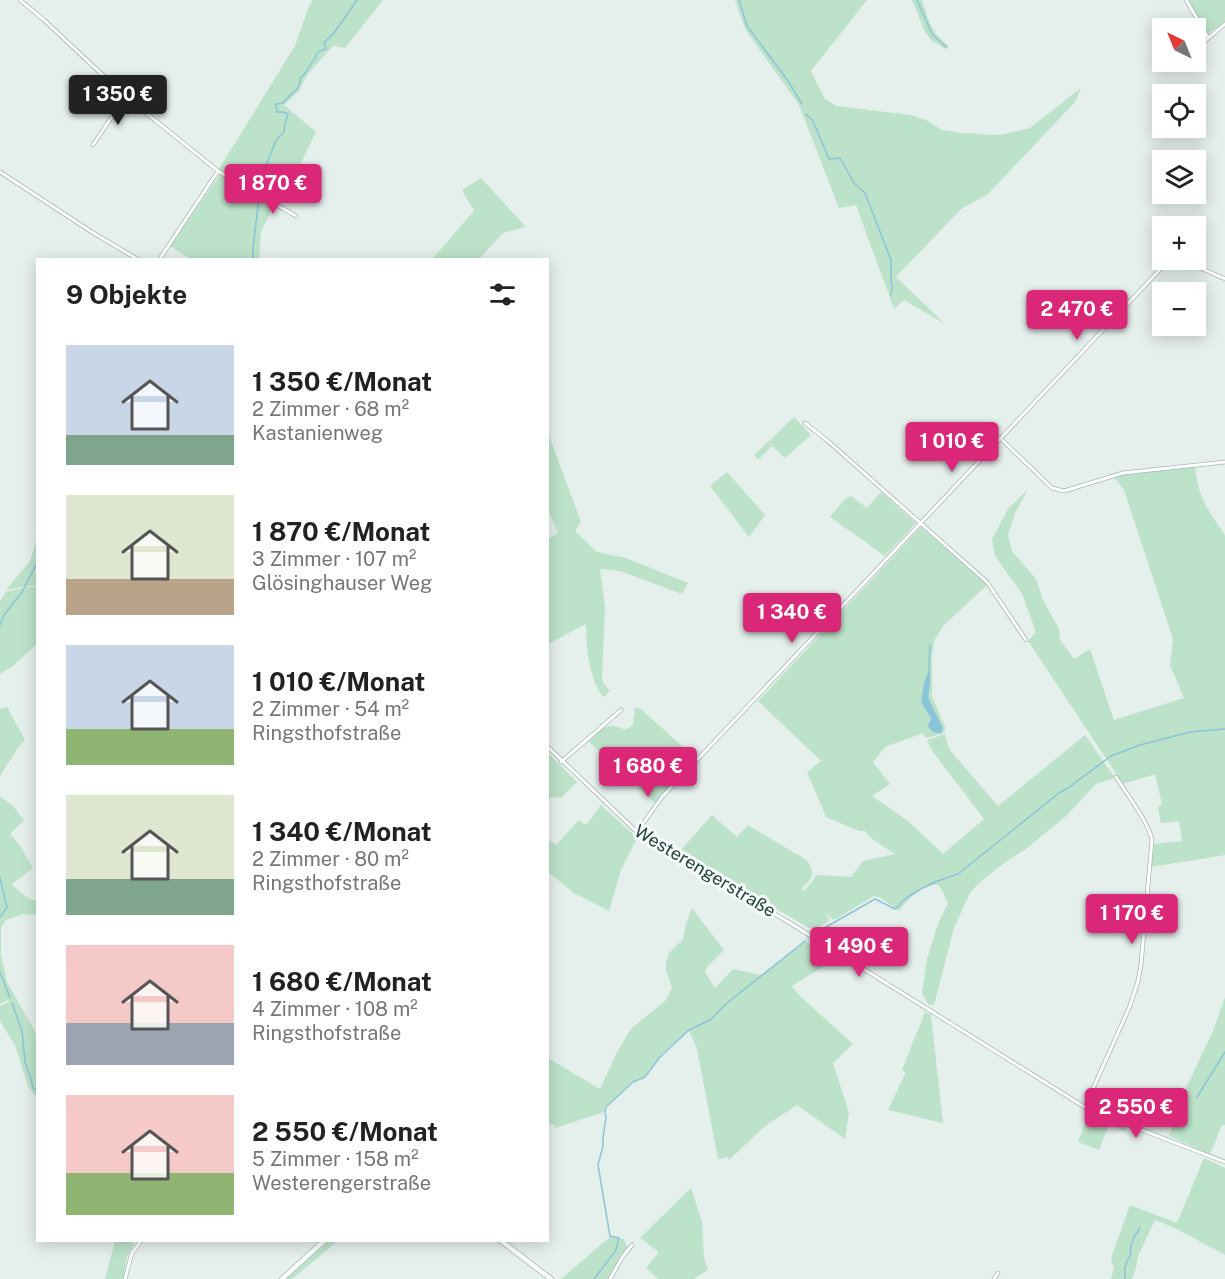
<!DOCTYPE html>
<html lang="de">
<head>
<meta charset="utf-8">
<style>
	:root { --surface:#fff; --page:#f2f2f2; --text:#222; --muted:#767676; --accent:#db2777 }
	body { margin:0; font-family:"Public Sans",sans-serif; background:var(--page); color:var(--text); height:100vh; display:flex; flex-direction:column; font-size:22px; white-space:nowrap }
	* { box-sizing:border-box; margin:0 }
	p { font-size:20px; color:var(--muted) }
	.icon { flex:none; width:33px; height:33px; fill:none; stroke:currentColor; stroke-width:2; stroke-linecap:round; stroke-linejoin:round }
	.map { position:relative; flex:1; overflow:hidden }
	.side { position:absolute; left:36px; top:258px; width:513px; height:984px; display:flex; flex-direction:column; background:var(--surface); border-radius:0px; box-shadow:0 3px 15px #0003 }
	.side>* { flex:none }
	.needle { width:39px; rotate:317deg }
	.controls { position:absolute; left:1152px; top:18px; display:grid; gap:12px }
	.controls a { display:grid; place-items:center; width:54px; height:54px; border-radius:0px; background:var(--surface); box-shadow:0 3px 15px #0003; font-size:30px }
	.price { position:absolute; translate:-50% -51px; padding:0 14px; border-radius:6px; background:var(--accent); color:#fff; font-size:20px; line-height:39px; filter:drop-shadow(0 2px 3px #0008) }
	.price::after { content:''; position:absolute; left:50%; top:36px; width:18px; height:14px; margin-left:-9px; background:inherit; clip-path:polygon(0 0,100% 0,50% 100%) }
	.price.selected { background:#222; color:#fff }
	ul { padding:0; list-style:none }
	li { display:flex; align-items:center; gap:18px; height:150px; padding:0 30px }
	li span { display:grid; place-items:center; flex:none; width:168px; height:120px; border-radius:0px; color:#555 }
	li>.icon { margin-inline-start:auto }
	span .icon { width:72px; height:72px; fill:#fffc; stroke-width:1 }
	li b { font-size:26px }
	h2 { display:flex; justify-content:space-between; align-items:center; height:72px; padding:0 30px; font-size:26px }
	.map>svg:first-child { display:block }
</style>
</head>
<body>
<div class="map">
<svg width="1225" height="1279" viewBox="0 0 1225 1279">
	<rect width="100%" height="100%" fill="#e5efec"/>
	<g fill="#bde2ca" fill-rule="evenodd">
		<polygon points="313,0 383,0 345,48 333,46 307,75 299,91 284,105 316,132 284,198 276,202 261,231 259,259 190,259 170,246 221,173 237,182 237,180 219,169 295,46 309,6"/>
		<polygon points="735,0 867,0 811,71 825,99 836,106 911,115 926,120 942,130 961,133 1000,135 1030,128 1081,88 1075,102 988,194 961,209 896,277 945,324 904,300 894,309 856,205 839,208 799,105 745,29"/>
		<path d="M912,0H922C929,21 930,31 949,46L946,49L932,41L925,32Z"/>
		<polygon points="1187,0 1225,0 1225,22 1207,34"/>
		<polygon points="481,178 526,227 503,233 479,259 432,259 474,211 462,190"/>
		<polygon points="794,417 811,435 785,458 772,446 758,460 754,455"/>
		<path d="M548,434L551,441L581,522L575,531L597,552L626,558L688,583L682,594L620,571L600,569L605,607L602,678L604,684L610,691L603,697C588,675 587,650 586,624L548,644V539L558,533L548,510Z"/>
		<path d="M1195,466C1198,498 1208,510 1225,535V855L1151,867L1154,844L1182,841L1179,821L1161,823L1158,807L1162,804L1155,774C1144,778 1134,780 1123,784L1028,641L1036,632L1022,594L995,556L992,539L1008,509L1028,489L1015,513L1008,535L1012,551L1036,579L1043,600L1059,629L1060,640L1074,659L1090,649L1114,720L1184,698L1170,665L1173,639L1124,490L1114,477L1124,474Z"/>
		<polygon points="727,472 765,515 749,537 710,486"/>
		<polygon points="881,492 916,523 885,556 830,517 845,499 851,496 867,508"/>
		<path d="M921,527L987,585L944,625L934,641L932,656V696L945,727V731L942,734L926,738L923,733L885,747L873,762L890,784L872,796L908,821L943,854L984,819L933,752L927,740L945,734L949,749L998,806L1085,735L1115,778L1096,784L1066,816L1026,849L1004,863L978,884L970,893L954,928L934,1005H929L922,994L927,959L938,924L948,903L939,885C923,883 908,899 899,911L881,898L874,896L834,920L824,912L830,920L817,928H809L679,852L712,815L737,837L748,825L796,854C806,857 818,870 809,881C807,883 804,885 802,887L804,891L812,882L816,875L851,877L863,861L895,854L872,839L865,831H859L826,817L807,772L821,761L758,701ZM929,672C932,680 928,686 928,695C929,708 941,718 942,731L928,723L931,718C918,694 922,697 929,672Z"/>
		<polygon points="37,539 37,586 27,586 6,590 30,561"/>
		<polygon points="27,587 37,587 37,644 12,667 0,674 0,601 6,592"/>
		<polygon points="7,707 25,740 18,748 0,776 0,709"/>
		<path d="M635,708L641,709L696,759L655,803L588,741C603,729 606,720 625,730L633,725Z"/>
		<polygon points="548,753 577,782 561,798 551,797 548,801"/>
		<path d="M0,796L13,806L24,820L10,834L19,844L33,868L12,884C20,892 27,899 37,901V915L23,914L6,920L1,927V956L7,982L35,1031L38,1066L37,1099L28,1086L15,1045L0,1021V1006L9,1002L8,1000L0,1004Z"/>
		<polygon points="601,805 637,838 621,870 609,911 574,893 548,872 548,839 556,845 579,820 586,825"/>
		<polygon points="692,908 724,950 707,967 705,972 715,988 733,969 762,975 805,941 832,957 836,956 835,959 792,986 800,996 853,1044 833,1063 849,1113 845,1139 797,1105 765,1126 729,1160 727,1157 718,1159 697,1049 689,1030 660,1056 645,1077 632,1082 606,1106 604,1112 555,1128 554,1124 549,1125 548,1102 548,1058 600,1089 618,1050 631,1029 665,1001 672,988 666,970 666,962 669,953 683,939 685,927"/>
		<polygon points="1225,997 1225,1125 1222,1125 1210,1154 1169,1136 1187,1086 1213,1031"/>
		<polygon points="925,1012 931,1015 943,1123 888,1110 906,1072 902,1070"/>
		<polygon points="1089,1112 1127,1127 1125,1131 1109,1125 1099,1150 1078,1142"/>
		<polygon points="1204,1158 1225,1168 1225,1255 1175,1228 1155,1220 1138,1256 1136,1268 1132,1279 1111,1279 1114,1268 1111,1260 1112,1255 1130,1205 1177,1223"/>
		<polygon points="691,1188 702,1222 704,1257 708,1270 694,1279 658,1279 646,1268 659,1252 640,1238"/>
		<polygon points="610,1237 624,1239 627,1247 609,1279 561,1279"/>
		<polygon points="115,1241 129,1241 134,1244 127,1257 123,1279 105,1279"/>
		<polygon points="329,1241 338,1241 292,1279 285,1279"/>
	</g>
	<path fill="#89c4d8" d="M929,670C933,680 927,690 929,700L943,728L941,733C935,734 929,730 928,725L931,718L921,702L924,683Z"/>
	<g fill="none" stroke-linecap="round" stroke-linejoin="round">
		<g stroke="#89c4d8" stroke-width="1.5">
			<polyline points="739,0 747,26 788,81 802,104"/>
			<polyline points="917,0 932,34 946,47"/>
			<polyline points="806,114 813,121 829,159 840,158 854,183 865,193 891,260 891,281 892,287 891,295"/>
			<path d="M253,260V248L259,198V184L276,140L284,132L285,123L288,114L283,112H277L276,104L283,103C289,94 301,91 300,78C307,74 309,64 316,58V54L320,51L326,49L324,43L334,33L357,0"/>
			<polyline points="0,625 4,615 22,592 38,561"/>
			<polyline points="929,670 930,645"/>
			<polyline points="0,878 7,907 0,917"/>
			<polyline points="819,931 875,899 895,909 906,898 921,889 935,882 958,874 1059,793 1068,788 1111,756 1140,745 1190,732 1225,729"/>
			<polyline points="0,972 10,998"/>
			<polyline points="12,1003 22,1031 25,1062 31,1079 33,1088 38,1091"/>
			<polyline points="1197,1097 1225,1052"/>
			<polyline points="594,1279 616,1250 619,1238 610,1236 598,1165 603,1146 603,1137 606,1118 605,1112 606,1107 633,1082 645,1077 660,1057 689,1030 710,1020 727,1003 805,941"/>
			<polyline points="1125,1279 1125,1268 1127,1261 1131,1254 1130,1249 1134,1237 1140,1228"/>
		</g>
		<defs>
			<g id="minor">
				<polyline points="20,0 44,20 125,96 218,171 296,216"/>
				<polyline points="1186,0 1208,37"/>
				<polyline points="1205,41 1225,24"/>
				<polyline points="93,145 125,97"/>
				<polyline points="0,172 95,234 139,260"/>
				<polyline points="159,260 218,171"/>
				<polyline points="1182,260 1225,279"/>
				<polyline points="805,423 829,442 987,582 1026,640"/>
				<polyline points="1000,438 1052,488 1064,491 1123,473 1225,462"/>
				<polyline points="548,747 639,834 790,923 1059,1091 1086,1108 1103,1115 1225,1162"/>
				<polyline points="561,762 621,710"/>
				<polyline points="637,832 662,797 1169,260"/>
				<path d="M1086,1108L1087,1102L1130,1006L1138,981L1141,965L1152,840C1149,823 1126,793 1116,777"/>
				<polyline points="125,1279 132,1253 142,1240"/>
				<polyline points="610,1279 623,1256 632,1245"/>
				<polyline points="994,1279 998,1273"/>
			</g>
			<g id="secondary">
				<polyline points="500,1240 551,1279"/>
				<polyline points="282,1279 325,1240"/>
			</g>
		</defs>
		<use href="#minor" stroke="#a7b8b4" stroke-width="4.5"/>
		<use href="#secondary" stroke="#a2bcb6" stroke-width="6"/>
		<use href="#minor" stroke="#fff" stroke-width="3"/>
		<use href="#secondary" stroke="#fff" stroke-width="4.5"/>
	</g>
	<g text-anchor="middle" stroke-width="6" stroke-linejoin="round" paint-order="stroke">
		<g font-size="18" fill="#22433e" stroke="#f6fbf9">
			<text transform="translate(705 871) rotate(31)" y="6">Westerengerstraße</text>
		</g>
	</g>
</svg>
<div class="controls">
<a><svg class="needle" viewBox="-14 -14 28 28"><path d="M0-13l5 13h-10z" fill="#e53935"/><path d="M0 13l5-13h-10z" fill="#767676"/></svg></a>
<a><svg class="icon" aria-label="locate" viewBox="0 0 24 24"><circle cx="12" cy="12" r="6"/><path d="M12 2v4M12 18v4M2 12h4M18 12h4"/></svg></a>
<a><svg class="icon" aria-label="layers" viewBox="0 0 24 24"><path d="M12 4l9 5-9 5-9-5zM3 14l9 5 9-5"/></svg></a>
<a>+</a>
<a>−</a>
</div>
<b class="price selected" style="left:118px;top:126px">1 350 €</b>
<b class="price" style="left:273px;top:215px">1 870 €</b>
<b class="price" style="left:1077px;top:341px">2 470 €</b>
<b class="price" style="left:952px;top:473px">1 010 €</b>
<b class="price" style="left:792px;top:644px">1 340 €</b>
<b class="price" style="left:648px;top:798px">1 680 €</b>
<b class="price" style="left:1132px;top:945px">1 170 €</b>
<b class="price" style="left:859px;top:978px">1 490 €</b>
<b class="price" style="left:1136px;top:1139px">2 550 €</b>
<section class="side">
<h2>9 Objekte<svg class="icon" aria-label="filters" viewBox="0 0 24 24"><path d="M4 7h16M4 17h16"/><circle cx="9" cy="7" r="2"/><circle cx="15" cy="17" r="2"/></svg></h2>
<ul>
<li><span style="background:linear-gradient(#c9d6e8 75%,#7fa58c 0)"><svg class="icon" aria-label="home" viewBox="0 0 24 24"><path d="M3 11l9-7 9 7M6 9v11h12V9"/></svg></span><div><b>1 350 €/Monat</b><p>2 Zimmer · 68 m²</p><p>Kastanienweg</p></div></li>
<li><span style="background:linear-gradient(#dfe7d0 70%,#b9a48a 0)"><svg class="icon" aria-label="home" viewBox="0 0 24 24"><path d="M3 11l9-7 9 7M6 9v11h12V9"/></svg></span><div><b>1 870 €/Monat</b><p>3 Zimmer · 107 m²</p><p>Glösinghauser Weg</p></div></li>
<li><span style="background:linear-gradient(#c9d6e8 70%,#8fb573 0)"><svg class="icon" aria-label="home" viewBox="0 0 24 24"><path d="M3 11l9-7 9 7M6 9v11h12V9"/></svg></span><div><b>1 010 €/Monat</b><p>2 Zimmer · 54 m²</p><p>Ringsthofstraße</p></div></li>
<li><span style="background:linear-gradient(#dfe7d0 70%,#7fa58c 0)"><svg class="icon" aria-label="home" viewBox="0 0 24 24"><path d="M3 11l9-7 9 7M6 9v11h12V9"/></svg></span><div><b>1 340 €/Monat</b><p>2 Zimmer · 80 m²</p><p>Ringsthofstraße</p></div></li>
<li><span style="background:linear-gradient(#f6c9c9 65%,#9aa5b1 0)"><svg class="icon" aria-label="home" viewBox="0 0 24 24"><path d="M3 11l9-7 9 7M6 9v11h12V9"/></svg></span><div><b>1 680 €/Monat</b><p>4 Zimmer · 108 m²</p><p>Ringsthofstraße</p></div></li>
<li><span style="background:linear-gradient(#f6c9c9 65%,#8fb573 0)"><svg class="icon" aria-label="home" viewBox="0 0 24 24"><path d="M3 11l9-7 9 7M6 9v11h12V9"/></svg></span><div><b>2 550 €/Monat</b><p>5 Zimmer · 158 m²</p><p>Westerengerstraße</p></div></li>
</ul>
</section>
</div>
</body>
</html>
